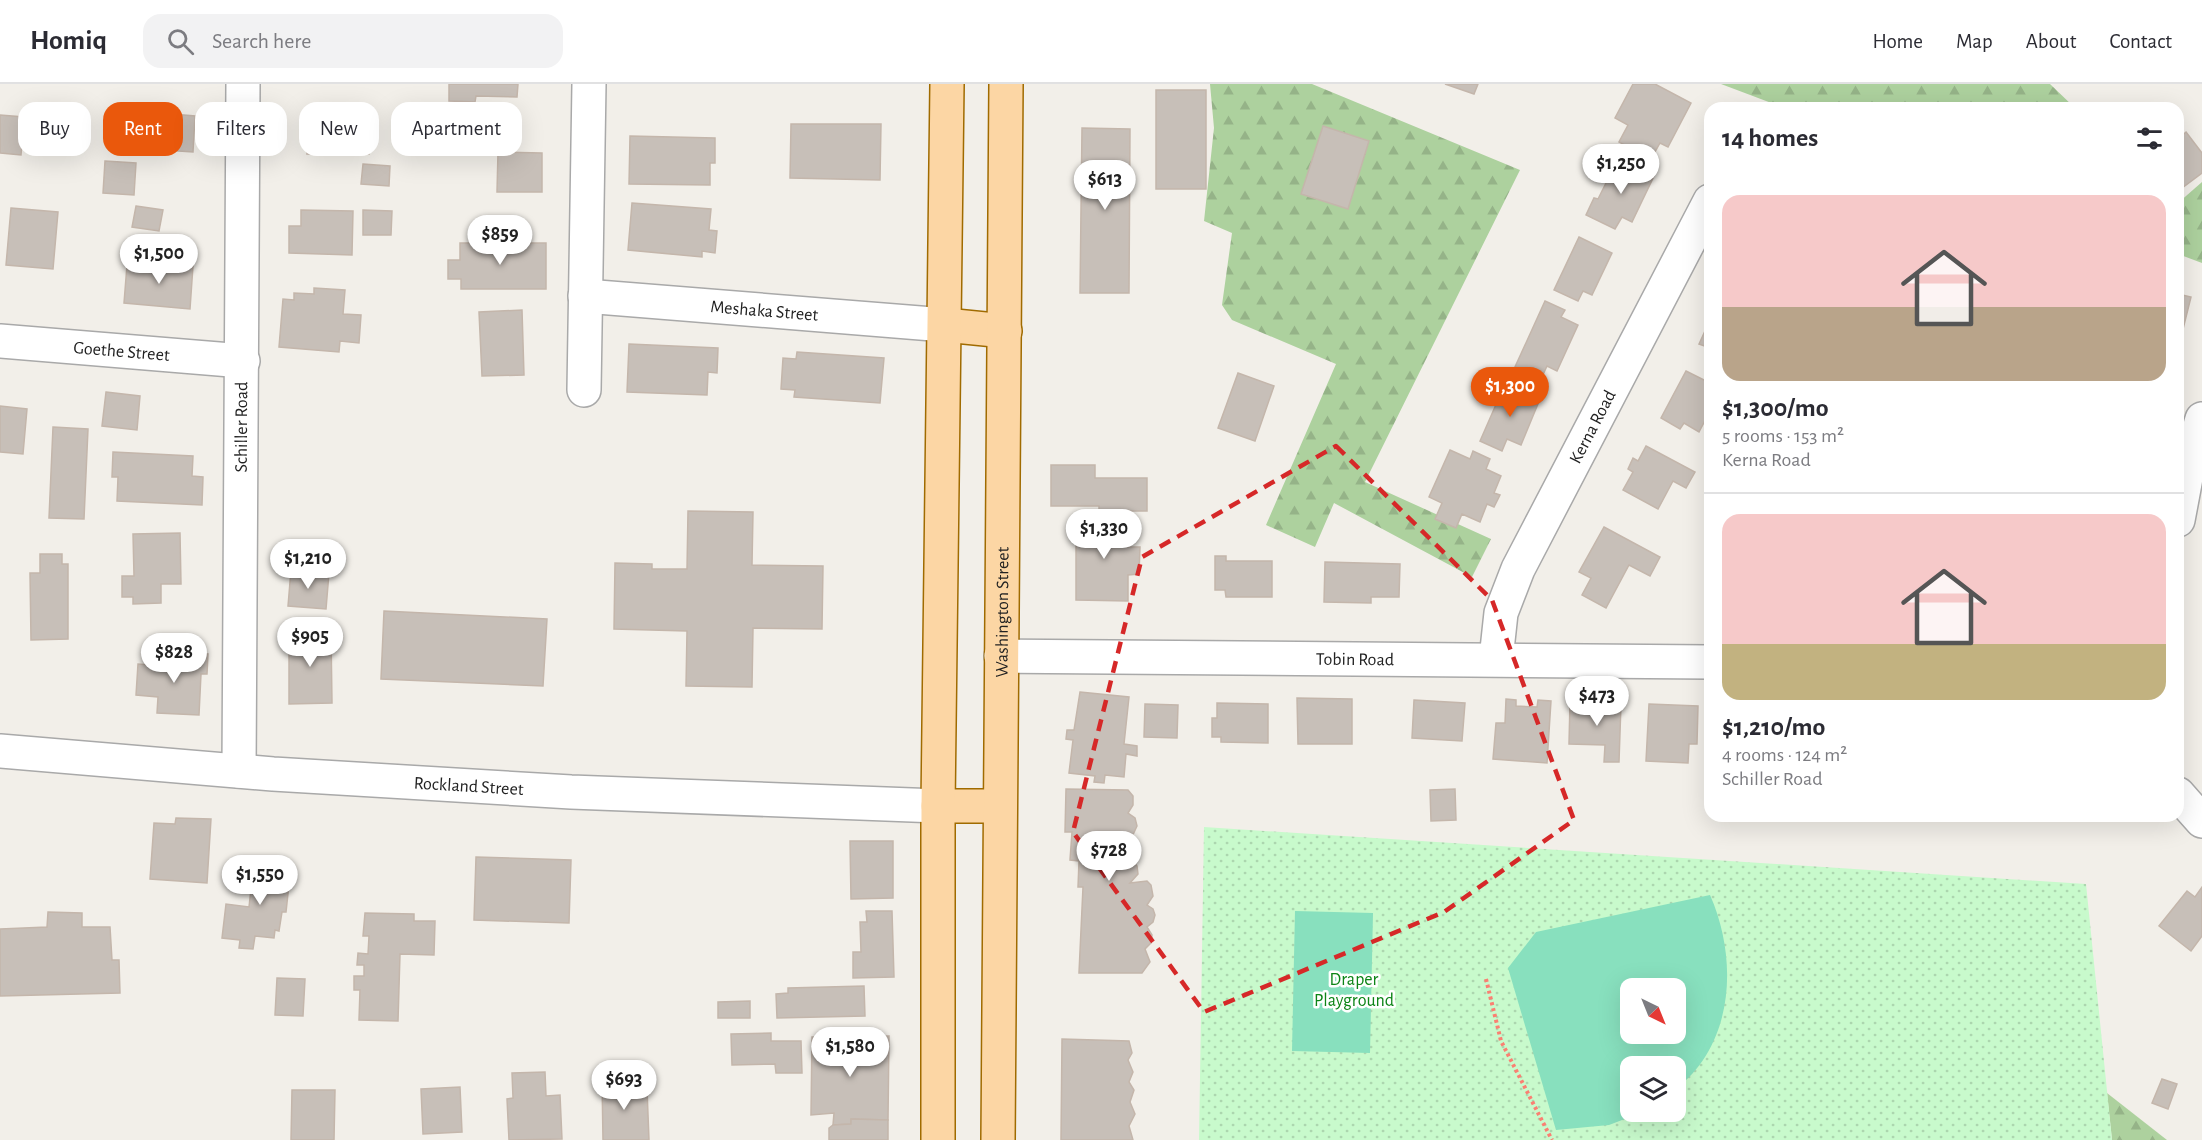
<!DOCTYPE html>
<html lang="en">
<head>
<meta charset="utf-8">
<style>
	:root { --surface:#fff; --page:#f2f2f3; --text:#2b2b33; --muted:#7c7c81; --line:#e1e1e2; --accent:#ea580c }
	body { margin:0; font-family:"Alegreya Sans",sans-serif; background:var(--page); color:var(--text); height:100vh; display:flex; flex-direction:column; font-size:22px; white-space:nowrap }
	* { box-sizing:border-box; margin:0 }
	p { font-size:20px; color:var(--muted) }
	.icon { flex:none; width:33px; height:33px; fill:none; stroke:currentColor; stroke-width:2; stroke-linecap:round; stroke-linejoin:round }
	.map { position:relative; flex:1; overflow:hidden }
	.panel { position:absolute; left:1704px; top:18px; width:480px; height:720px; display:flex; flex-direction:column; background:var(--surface); border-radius:18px; box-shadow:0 6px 24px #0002 }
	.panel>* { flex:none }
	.banner { position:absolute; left:18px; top:18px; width:570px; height:54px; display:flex; gap:12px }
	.needle { width:39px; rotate:137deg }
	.tools { position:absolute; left:1620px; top:894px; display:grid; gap:12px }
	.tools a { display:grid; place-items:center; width:66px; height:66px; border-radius:12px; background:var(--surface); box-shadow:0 6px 24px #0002; font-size:30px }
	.price { position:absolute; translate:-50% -51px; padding:0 14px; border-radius:21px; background:#fff; color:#222; font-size:20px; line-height:39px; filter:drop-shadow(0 2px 3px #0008) }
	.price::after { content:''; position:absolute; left:50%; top:36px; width:18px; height:14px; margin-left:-9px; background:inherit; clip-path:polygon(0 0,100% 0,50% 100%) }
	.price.active { background:var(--accent); color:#fff }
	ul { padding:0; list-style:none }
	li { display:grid; align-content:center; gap:12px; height:318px; padding:0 18px }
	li+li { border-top:2px solid var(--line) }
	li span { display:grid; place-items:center; height:186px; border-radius:18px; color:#555 }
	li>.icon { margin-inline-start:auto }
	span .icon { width:108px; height:108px; fill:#fffc; stroke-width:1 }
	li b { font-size:26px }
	h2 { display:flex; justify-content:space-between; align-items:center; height:72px; padding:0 18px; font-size:26px }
	.pill { padding:0 21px; border-radius:18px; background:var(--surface); box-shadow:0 6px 24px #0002; font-size:21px; line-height:54px }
	.pill.active { background:var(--accent); color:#fff }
	header { display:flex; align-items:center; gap:36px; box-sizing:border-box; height:84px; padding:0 30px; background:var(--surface); border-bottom:2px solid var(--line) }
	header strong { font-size:28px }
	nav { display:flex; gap:33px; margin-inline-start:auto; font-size:21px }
	.search { width:420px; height:54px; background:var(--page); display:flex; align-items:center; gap:15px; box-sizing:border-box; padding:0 21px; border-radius:18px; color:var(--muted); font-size:22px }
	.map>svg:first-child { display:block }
</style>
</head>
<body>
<header>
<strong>Homiq</strong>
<div class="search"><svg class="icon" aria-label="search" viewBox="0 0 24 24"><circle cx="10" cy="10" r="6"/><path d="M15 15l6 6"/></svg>Search here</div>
<nav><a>Home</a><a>Map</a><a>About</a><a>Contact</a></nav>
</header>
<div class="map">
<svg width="2202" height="1056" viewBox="0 0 2202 1056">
	<defs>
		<pattern id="forest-firs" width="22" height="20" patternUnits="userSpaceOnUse" patternTransform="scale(1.5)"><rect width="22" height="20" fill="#add19e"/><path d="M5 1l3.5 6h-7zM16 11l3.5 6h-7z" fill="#95b388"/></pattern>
		<pattern id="park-dots" width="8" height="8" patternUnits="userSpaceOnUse" patternTransform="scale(1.5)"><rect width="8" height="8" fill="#c8facc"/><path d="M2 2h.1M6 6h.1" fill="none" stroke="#acd6af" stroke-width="1.8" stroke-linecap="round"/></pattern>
	</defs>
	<rect width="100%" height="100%" fill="#f2efe9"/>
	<g fill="url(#forest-firs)">
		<polygon points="1210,0 1312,0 1520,86 1365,398 1491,455 1472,493 1334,419 1315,463 1266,441 1336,280 1232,236 1222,221 1232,149 1204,137 1214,44"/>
		<polygon points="1721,0 2050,0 2075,24 1785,24"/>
		<polygon points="2202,98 2202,179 2178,170 2178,119"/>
		<polygon points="2107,1009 2167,1056 2112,1056"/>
	</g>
	<path fill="url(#park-dots)" fill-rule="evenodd" d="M1204,743L2086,800L2112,1056H1199ZM1630,904H1676V950H1630ZM1630,982H1676V1028H1630Z"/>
	<g fill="#88e0be" fill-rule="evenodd">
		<path d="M1710,811C1738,874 1735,959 1676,1005V982H1630V1028H1643L1609,1041L1556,1046L1508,884L1536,848ZM1630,904H1676V950H1630Z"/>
		<polygon points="1295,827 1373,829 1370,969 1292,967"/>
	</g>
	<g fill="#c7bfb8" stroke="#c4b6ab" stroke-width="1.5">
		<polygon points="449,0 518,0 517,13 476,12 475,18 449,17"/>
		<polygon points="1445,0 1478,0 1474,10"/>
		<polygon points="1633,0 1655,0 1691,19 1668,63 1660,59 1651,75 1619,58 1628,41 1615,34"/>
		<rect x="1156" y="6" width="50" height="99"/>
		<polygon points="126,20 172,24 172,30 195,32 193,68 148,65 150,44 124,42"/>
		<polygon points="308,26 369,27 369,70 307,70"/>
		<polygon points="0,31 24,33 21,71 0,69"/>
		<polygon points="791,40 881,40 880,96 790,94"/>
		<polygon points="1323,42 1369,57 1348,125 1301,110"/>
		<polygon points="1082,44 1130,45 1129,209 1080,209"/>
		<polygon points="2186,48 2202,69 2202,89 2178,107 2178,55"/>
		<polygon points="630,52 715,54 715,79 710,79 710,101 629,100"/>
		<polygon points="498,68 542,69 542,108 497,108"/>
		<polygon points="1618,75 1654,92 1632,138 1622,133 1615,145 1586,131 1594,114 1598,115"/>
		<polygon points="105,77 136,79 134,111 103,109"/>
		<polygon points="363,80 390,82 389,102 361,100"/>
		<polygon points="632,119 711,125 709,146 717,147 715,169 702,167 702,173 628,166"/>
		<polygon points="136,122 163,126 159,147 132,143"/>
		<polygon points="11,124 58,128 53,185 6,181"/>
		<polygon points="301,126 353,127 352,171 289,169 289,142 301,142"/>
		<polygon points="363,126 392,127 391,151 363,151"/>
		<polygon points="1579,153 1612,169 1592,211 1583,207 1578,217 1554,206"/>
		<polygon points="460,159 546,159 546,205 461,205 461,195 448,195 448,176 460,176"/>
		<polygon points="147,177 193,182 190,225 124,219 127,181 146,184"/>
		<polygon points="314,204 345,206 343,230 361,231 359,259 340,257 339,268 279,263 283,215 294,216 294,209 314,210"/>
		<polygon points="2178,210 2191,213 2178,265"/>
		<polygon points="1545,217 1565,226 1561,233 1578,241 1557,287 1547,282 1541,295 1515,283"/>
		<polygon points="522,226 524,291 482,292 479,228"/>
		<polygon points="1710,236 1710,264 1699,260"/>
		<polygon points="629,260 718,264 717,289 708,288 707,311 627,308"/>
		<polygon points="797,268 884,274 880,319 794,313 795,306 781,305 783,274 796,275"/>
		<polygon points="1686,287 1710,299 1710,327 1699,348 1684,339 1680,345 1661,334"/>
		<polygon points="1238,289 1274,302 1255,357 1218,344"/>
		<polygon points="1505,300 1540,315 1521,361 1507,355 1502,367 1480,357"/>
		<polygon points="106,308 140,312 137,346 102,342"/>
		<polygon points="0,322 27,325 23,370 0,368"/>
		<polygon points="53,343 88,345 84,435 49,434"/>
		<polygon points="1646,362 1695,388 1686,404 1673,397 1658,425 1623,406 1633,388 1628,385 1633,374 1638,377"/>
		<polygon points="1450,366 1470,375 1473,367 1490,375 1486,385 1501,392 1494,409 1500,411 1494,423 1487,420 1480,438 1462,430 1456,444 1435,435 1442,419 1429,413"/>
		<polygon points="113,368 193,372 192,392 203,393 202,421 117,417 118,393 112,393"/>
		<polygon points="1051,381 1095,381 1095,394 1147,394 1147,427 1099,427 1099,422 1051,422"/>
		<polygon points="688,427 753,428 752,481 823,482 822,545 753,544 752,603 686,602 687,547 614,545 615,479 652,480 652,485 687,485"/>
		<polygon points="1076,435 1128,435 1128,463 1140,463 1139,490 1128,491 1128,517 1076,516"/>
		<polygon points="1604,443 1660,473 1650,492 1629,481 1606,524 1582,511 1591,494 1579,488"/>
		<polygon points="180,449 181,500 161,500 161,519 133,520 133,513 122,513 122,492 134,492 133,450"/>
		<polygon points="40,470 62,470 62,480 68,480 68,555 31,556 30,489 40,489"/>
		<polygon points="1215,472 1226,472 1226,477 1272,477 1272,513 1226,513 1225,506 1215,506"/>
		<polygon points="1325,478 1400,480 1399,513 1371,513 1371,519 1324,518"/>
		<polygon points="291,486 329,489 326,525 288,522"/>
		<polygon points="384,527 547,535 543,602 381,595"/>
		<polygon points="289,549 331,549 332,619 289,620"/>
		<polygon points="181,568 208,570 207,590 201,590 199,631 157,629 158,613 136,611 138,580 179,583"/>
		<polygon points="1080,608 1129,613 1124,660 1137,662 1137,672 1126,670 1124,693 1105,691 1104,699 1094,698 1095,692 1069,689 1073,656 1066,655 1067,646 1074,646"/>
		<polygon points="1297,614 1352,615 1352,660 1298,660"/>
		<polygon points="1506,615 1516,616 1516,622 1537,623 1538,616 1551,617 1547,679 1493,675 1496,639 1505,639"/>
		<polygon points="1414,616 1465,619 1462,657 1412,654"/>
		<polygon points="1570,618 1621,620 1619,678 1604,678 1605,661 1569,660"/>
		<polygon points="1217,619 1268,620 1268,659 1221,658 1221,653 1212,653 1212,634 1217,634"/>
		<polygon points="1145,620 1178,621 1177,654 1144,653"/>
		<polygon points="1649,620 1698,622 1697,660 1689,660 1688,679 1646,677"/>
		<polygon points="1066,705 1128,706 1133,712 1133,721 1128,729 1135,734 1137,742 1131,755 1136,759 1138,767 1132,776 1137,782 1138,790 1130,799 1147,797 1151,801 1153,812 1147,821 1153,825 1155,831 1153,838 1147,843 1152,851 1151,859 1145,865 1150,878 1142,889 1079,889 1083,803 1078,803 1079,777 1070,776 1072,748 1065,748"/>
		<polygon points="1455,705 1456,736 1431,737 1430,706"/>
		<polygon points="176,734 211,735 207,799 150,795 154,739 175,740"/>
		<polygon points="850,757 893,757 893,814 851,815"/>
		<polygon points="476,773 571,776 569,839 474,836"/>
		<polygon points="254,778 291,782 286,828 282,828 279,847 275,846 274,854 255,852 253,865 239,864 240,856 222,854 226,820 249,823"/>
		<polygon points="2202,803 2202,852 2191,867 2159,842 2187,807 2195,813"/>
		<polygon points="866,827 892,827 894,893 853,894 853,868 861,868 860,838 867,838"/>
		<polygon points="48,828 82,829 82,843 110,843 112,876 119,876 120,909 0,912 0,845 47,843"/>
		<polygon points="365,829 414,830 414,837 435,837 434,871 400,870 398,937 359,936 360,906 354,906 354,892 364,892 364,881 357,881 358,869 368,870 369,852 363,852"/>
		<polygon points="277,894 305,895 303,932 275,931"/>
		<polygon points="864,902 865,932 777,934 776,910 788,909 788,904"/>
		<polygon points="750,917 750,934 718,934 718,918"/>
		<polygon points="771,949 771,957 801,957 802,989 776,989 775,980 732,981 731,950"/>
		<polygon points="889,952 888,1036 851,1035 851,1040 833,1041 834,1029 811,1031 812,953"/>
		<polygon points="1062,955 1129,957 1132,969 1128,976 1133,988 1129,998 1134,1006 1130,1018 1135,1030 1129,1042 1133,1056 1061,1056"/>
		<polygon points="545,988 546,1012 560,1011 562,1055 509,1056 507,1015 513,1014 512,989"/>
		<polygon points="632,994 632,1005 647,1005 649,1056 603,1056 602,995"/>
		<polygon points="2162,995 2177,1000 2168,1025 2152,1019"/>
		<polygon points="460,1003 462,1048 423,1050 421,1005"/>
		<polygon points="292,1006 335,1006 334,1056 291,1056"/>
		<polygon points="851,1035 888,1036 888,1056 829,1056 829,1044 833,1041 851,1040"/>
	</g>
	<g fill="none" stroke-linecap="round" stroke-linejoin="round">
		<defs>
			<g id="minor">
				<path id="s1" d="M585,212L945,241"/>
				<path id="s2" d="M0,257L243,277"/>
				<polyline points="584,306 589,0"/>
				<polyline points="2178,436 2188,383 2202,335"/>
				<path id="s3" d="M1001,572L1710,578"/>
				<path id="s4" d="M1496,575L1501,529L1518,485L1710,117"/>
				<path id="s5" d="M0,667L273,690L571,708L938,722"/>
				<path id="s6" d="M239,687L243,0"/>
				<polyline points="2178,710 2202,737"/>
			</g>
			<g id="primary">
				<polyline points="945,241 1005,247"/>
				<polyline points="938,722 999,722"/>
				<polyline points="938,1056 938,722 947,0"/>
				<path id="s7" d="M998,1056L1006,0"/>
			</g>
		</defs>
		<use href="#minor" stroke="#a9a9a9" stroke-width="36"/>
		<use href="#primary" stroke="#a06b00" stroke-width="36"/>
		<polyline stroke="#fa8072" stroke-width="4" stroke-dasharray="3 3" stroke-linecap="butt" points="1486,895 1501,957 1552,1056"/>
		<use href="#minor" stroke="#fff" stroke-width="33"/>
		<use href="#primary" stroke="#fcd6a4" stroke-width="33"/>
	</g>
	<path fill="none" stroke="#d62828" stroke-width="4.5" stroke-dasharray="12 8" stroke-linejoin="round" d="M1336,362L1492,516L1574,736L1444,828L1204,928L1073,748L1142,473Z"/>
	<g text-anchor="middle" stroke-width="5" stroke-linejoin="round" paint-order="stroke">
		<g font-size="18" fill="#222" stroke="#fff">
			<text dy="6" stroke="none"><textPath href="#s1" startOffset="180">Meshaka Street</textPath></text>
			<text dy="6" stroke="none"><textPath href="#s2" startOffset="122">Goethe Street</textPath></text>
			<text dy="6" stroke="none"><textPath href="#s4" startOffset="254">Kerna Road</textPath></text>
			<text dy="6" stroke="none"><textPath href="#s6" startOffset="344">Schiller Road</textPath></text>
			<text dy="6" stroke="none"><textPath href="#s7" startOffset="528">Washington Street</textPath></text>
			<text dy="6" stroke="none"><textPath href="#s3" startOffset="354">Tobin Road</textPath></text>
			<text dy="6" stroke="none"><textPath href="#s5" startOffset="470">Rockland Street</textPath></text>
		</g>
		<g font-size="18" fill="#0c8416" stroke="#fff">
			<text x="1354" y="901">Draper<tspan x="1354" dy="21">Playground</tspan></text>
		</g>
	</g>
</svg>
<div class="tools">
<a><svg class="needle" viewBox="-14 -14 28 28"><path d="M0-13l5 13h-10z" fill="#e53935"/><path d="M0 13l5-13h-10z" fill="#7c7c81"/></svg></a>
<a><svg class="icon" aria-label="layers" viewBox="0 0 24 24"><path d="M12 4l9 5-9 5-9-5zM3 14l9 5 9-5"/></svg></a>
</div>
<b class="price" style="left:1621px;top:111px">$1,250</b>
<b class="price" style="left:1105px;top:127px">$613</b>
<b class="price" style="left:500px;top:182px">$859</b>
<b class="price" style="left:159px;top:201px">$1,500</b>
<b class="price active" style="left:1510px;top:334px">$1,300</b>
<b class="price" style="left:1104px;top:476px">$1,330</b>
<b class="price" style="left:308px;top:506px">$1,210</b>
<b class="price" style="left:310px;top:584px">$905</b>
<b class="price" style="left:174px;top:600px">$828</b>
<b class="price" style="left:1597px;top:643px">$473</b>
<b class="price" style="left:1109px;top:798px">$728</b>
<b class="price" style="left:260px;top:822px">$1,550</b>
<b class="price" style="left:850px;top:994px">$1,580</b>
<b class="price" style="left:624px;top:1027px">$693</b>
<div class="banner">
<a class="pill">Buy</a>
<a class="pill active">Rent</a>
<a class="pill">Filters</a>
<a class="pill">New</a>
<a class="pill">Apartment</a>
</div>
<section class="panel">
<h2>14 homes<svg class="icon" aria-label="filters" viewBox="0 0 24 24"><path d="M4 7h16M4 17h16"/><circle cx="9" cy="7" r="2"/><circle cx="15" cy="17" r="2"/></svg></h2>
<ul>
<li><span style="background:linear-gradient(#f6c9c9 60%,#b9a48a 0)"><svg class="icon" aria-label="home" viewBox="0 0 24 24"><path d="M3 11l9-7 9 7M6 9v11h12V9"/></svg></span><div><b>$1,300/mo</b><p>5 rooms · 153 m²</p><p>Kerna Road</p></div></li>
<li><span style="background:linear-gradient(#f6c9c9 70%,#c2b280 0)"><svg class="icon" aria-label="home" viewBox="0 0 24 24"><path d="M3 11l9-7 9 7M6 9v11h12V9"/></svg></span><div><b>$1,210/mo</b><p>4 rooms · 124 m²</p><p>Schiller Road</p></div></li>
</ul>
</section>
</div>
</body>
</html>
